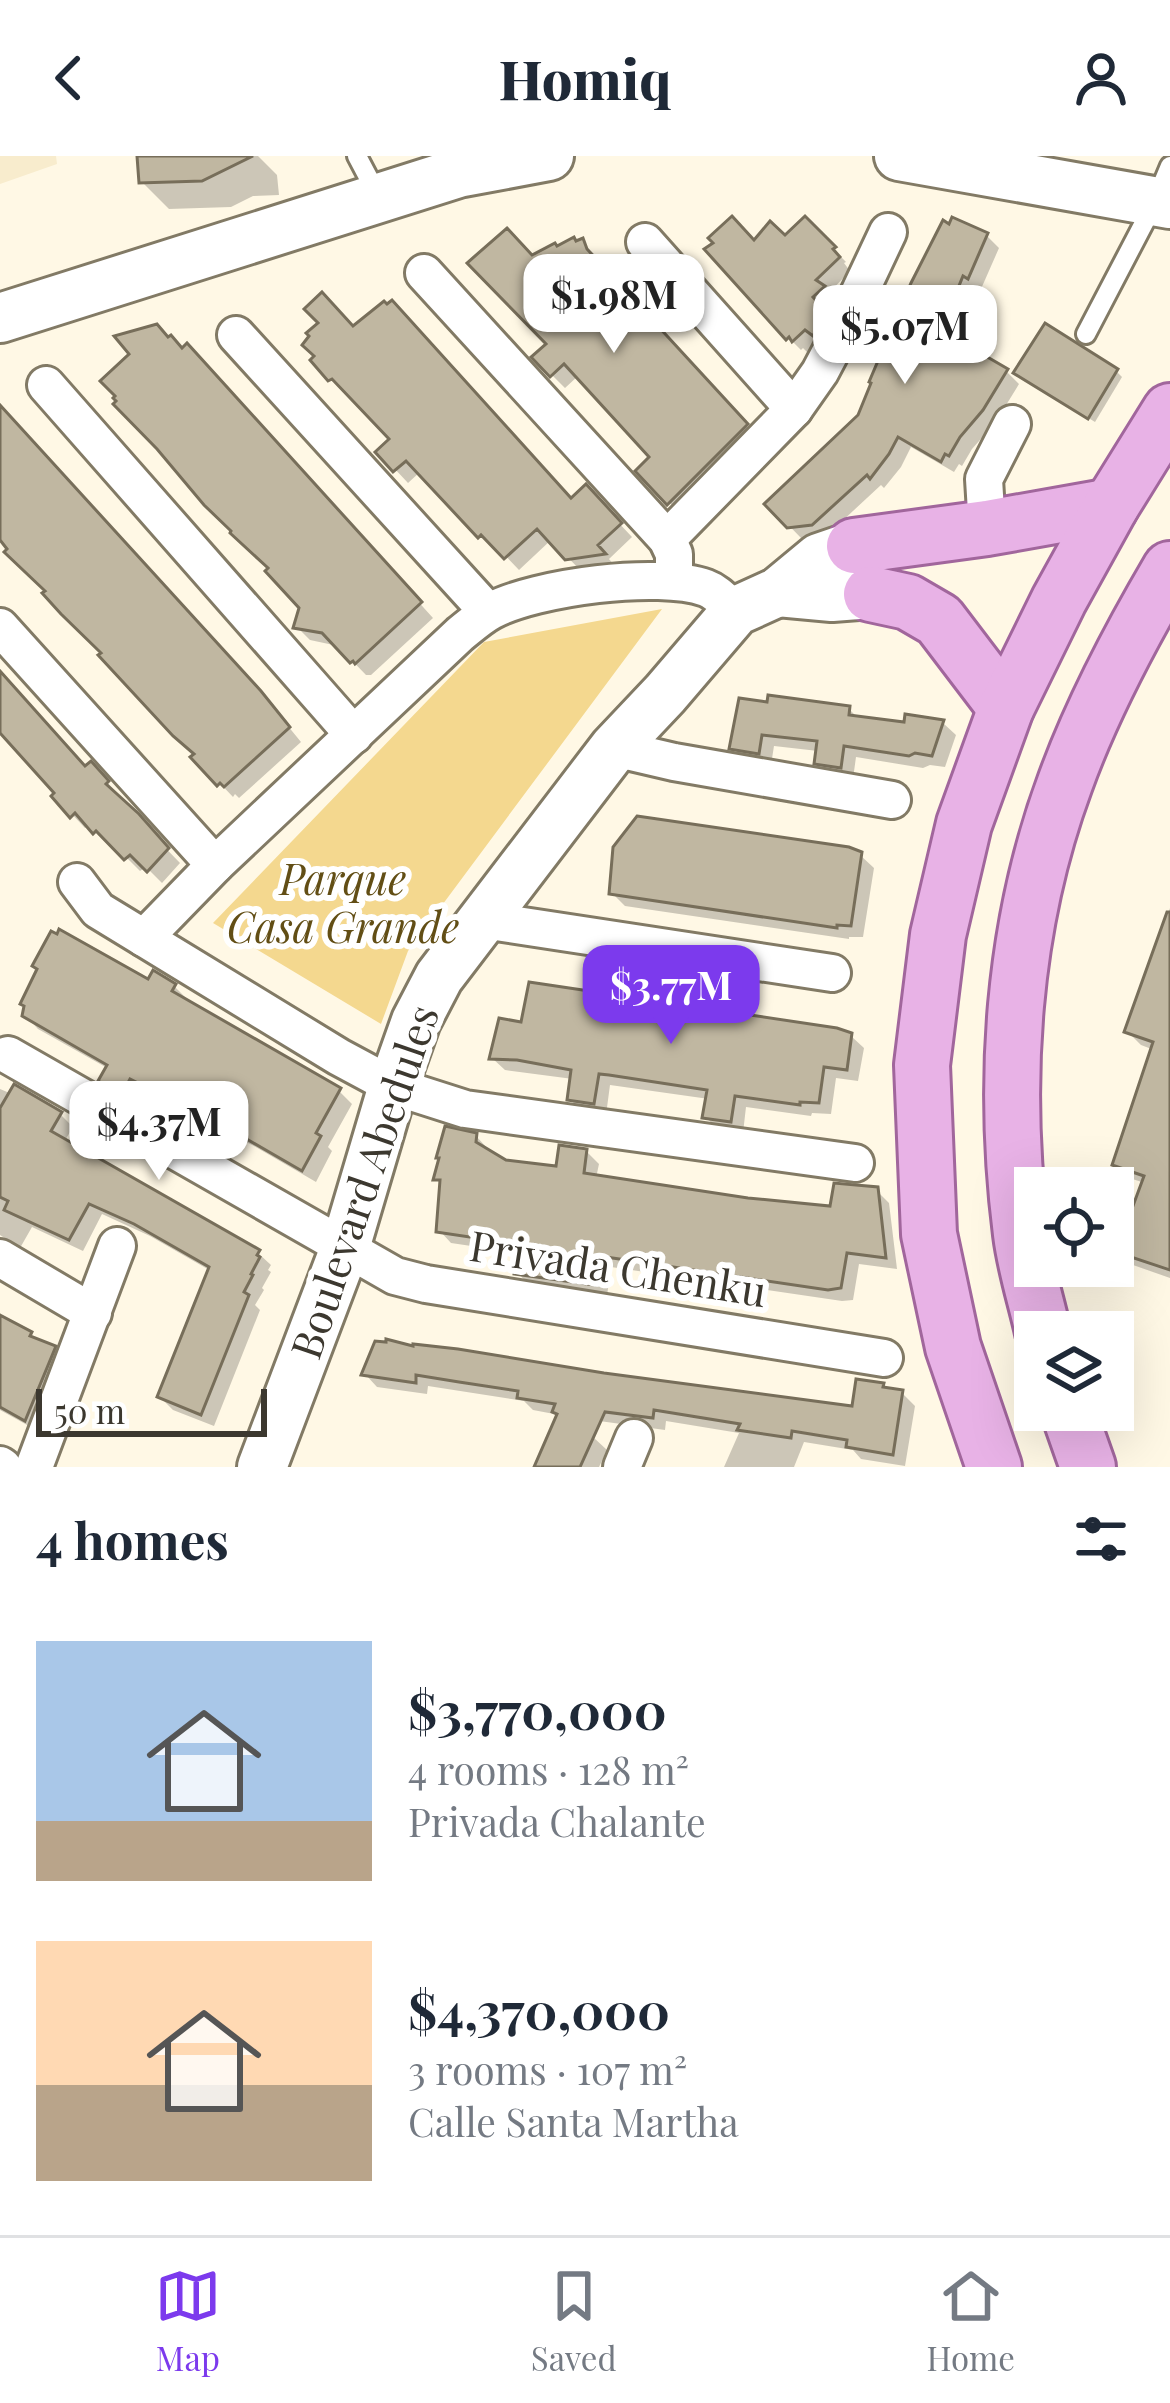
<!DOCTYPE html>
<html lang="en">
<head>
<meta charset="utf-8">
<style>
	:root { --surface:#fff; --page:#f2f2f3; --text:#1f2937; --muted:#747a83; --line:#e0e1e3; --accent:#7c3aed }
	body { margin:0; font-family:"Playfair Display",serif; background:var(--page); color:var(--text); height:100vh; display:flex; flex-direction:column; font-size:45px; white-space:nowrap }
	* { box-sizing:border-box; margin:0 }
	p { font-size:39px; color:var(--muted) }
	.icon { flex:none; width:66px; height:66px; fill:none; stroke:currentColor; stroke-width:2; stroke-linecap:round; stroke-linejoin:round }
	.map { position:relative; height:1311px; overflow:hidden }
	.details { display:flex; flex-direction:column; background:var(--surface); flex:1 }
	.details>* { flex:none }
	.controls { position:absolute; left:1014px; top:1011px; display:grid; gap:24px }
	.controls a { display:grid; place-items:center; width:120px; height:120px; border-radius:0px; background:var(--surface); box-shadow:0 12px 48px #0002; font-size:60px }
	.scale { position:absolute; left:36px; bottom:30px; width:231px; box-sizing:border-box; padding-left:12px; border:6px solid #3c382f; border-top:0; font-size:33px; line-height:42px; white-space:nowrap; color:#3c382f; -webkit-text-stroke:9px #fff; paint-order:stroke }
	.price { position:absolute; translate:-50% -102px; padding:0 27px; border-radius:24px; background:#fff; color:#222; font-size:39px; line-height:78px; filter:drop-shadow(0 3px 6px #0008) }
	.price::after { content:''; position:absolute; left:50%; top:72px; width:36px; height:27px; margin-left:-18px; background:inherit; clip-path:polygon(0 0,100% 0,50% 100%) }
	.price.on { background:var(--accent); color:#fff }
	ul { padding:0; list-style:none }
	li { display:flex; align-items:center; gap:36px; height:300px; padding:0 36px }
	li span { display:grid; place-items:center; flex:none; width:336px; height:240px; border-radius:0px; color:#555 }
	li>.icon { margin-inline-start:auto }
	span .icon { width:144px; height:144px; fill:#fffc; stroke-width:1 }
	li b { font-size:51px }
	h2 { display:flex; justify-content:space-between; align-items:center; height:144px; padding:0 36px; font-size:51px }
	header { display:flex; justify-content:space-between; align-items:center; height:156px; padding:0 36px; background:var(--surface); font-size:54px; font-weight:800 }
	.menu { display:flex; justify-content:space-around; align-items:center; height:168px; border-top:3px solid var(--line); background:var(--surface); font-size:33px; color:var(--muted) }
	.menu a { display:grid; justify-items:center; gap:6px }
	.menu .on { color:var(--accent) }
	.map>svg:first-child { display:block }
</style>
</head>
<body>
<header><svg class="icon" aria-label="back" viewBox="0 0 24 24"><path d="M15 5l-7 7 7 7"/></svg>Homiq<svg class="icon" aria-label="person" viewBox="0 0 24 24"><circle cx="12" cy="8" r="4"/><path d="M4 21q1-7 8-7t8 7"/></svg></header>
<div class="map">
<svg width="1170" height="1311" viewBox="0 0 1170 1311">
	<rect width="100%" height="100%" fill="#fff8e5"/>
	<polygon fill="#f8eccd" points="0,0 56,0 57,8 0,28"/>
	<polygon fill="#f4d88f" points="662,453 408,795 381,868 213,767 484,486"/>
	<g fill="#0003">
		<polygon points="140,0 258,0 277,19 279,39 253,40 231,51 169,53 142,26"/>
		<polygon points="805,64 846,106 844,107 850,115 828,138 835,145 824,156 837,170 807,196 803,192 801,194 788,181 755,88 785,83"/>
		<polygon points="986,79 999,92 981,133 976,130 953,184 1006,215 1019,228 995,267 972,293 962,310 959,308 954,316 911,291 901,311 884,332 881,329 825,381 802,383 768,348 860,261"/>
		<polygon points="582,86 595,99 600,109 758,283 682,360 640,315 653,301 578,220 565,232 552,219 550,188 532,102"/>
		<polygon points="354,174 572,346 586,332 632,381 609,403 615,410 581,415 551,384 519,414 496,390 493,392 420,316 408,327 379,296 393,283 347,234 343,236 314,205"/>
		<polygon points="183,195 201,205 433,462 371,519 366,519 338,490 310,484 297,471 302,452"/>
		<polygon points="1116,215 1122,221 1095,266 1023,222"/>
		<polygon points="0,253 274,553 301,586 239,642 235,638 233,641 195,601 197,599 105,497 0,386"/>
		<polygon points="0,520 85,613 103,622 120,640 118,643 180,707 162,727 146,711 140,715 111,686 108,689 89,669 85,672 55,640 58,637 0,571"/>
		<polygon points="741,546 849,553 859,563 907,570 943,567 956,579 945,611 930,609 923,612 856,601 853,623 830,619 817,606 818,595 774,590 771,609 745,605 733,592"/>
		<polygon points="860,699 874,712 863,781 849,781 849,783 625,750 612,737"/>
		<polygon points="1170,752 1170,1122 1133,1109 1120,1096 1145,1027 1129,1022 1115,1008 1154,894 1141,889 1127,875"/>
		<polygon points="149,827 174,830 187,843 185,847 339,935 352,948 328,991 332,995 316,1026 254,990 144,934 136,949 115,937 102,924 109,913 38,873 25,859"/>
		<polygon points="851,880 864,892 858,925 836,922 831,958 812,957 811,960 746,951 743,977 718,974 706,961 709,943 610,929 606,959 582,956 570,943 573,923 505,914 492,902"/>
		<polygon points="0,933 60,958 73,971 64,986 258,1097 271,1109 268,1114 271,1116 262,1132 264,1134 255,1149 260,1154 214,1270 173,1254 160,1241 211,1115 150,1080 102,1058 83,1095 32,1071 20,1092 0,1079"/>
		<polygon points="476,980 488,993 488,997 505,1007 559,1013 586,995 599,1008 596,1022 833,1053 876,1034 889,1047 897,1113 859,1108 853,1144 842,1145 611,1111 607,1140 529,1129 517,1116 519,1097 451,1087 439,1074 443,1029 437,1023"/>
		<polygon points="0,1163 54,1192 66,1205 38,1275 0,1254"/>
		<polygon points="377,1188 854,1253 882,1230 887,1234 902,1237 915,1250 905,1310 861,1303 853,1294 804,1286 794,1311 724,1311 739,1277 666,1265 665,1274 570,1261 533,1254 524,1245 428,1230 427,1238 377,1231 365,1218"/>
		<polygon points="593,1281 607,1294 599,1311 537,1311"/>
	</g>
	<g fill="#c0b7a1" stroke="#776e5a" stroke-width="3">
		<polygon points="137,0 253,0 202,25 139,27"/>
		<polygon points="732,60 754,84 770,65 785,79 805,60 836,91 833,93 840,101 816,124 825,130 813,141 826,155 813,180 805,174 792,186 789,181 786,184 704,93 713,87 708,82"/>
		<polygon points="952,61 988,77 968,123 963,120 941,174 1008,213 983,254 960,281 949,300 945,298 941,306 898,281 889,298 870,323 867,319 812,369 787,372 764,348 858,259 871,227 869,226 911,127 943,64 949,68"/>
		<polygon points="507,72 532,99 555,87 557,90 574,81 576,85 583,82 587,93 748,268 667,349 635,315 649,301 564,208 550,221 531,201 546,188 467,107"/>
		<polygon points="322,136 353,170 384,145 387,148 392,144 571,342 586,328 622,367 598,389 606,398 565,404 537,373 504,403 481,379 478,382 406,305 393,316 375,296 389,283 332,223 328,225 310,204 314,200 302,189 309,180 306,177 318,167 304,153"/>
		<polygon points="1045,167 1118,213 1088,263 1013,217"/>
		<polygon points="157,168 168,181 171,179 182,192 187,187 422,446 355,508 353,505 350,507 322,477 293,472 299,452 265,415 268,412 230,377 231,375 204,349 157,293 113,248 116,245 113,242 115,240 100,225 129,198 114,180"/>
		<polygon points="0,249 261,535 290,571 224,631 220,627 217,630 190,601 194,598 173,580 98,499 101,497 61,458 42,437 45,435 4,396 7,393 0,384"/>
		<polygon points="0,515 85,610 91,605 109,625 106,628 139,658 169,692 147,716 130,699 124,704 96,675 93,678 75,657 70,662 51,640 54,637 0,577"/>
		<polygon points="768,539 850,550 849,559 904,566 905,558 944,564 932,600 915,597 909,600 844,590 841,612 814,608 817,585 762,579 759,598 729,593 739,542 767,546"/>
		<polygon points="637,660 849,691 862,696 851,770 837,769 837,772 609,738 613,691"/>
		<polygon points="1167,756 1170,756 1170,1114 1116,1096 1144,1020 1112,1009 1153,886 1124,876"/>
		<polygon points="59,773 148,823 153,814 176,828 172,835 341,932 316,977 321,980 302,1015 238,978 130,923 122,938 98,925 107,909 22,860 24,850 20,848 37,813 32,810 51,775 57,778"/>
		<polygon points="529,826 837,872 852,877 847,914 824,911 819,947 800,946 800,949 735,940 731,966 702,962 707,934 609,919 599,918 594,948 567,944 571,914 517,904 489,903 499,862 521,866"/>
		<polygon points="14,928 62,956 51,975 260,1094 257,1099 260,1101 251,1118 253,1119 244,1136 249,1139 201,1259 157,1241 209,1111 134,1068 89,1048 69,1084 4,1054 8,1045 0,1041 0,952"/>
		<polygon points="445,970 477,977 476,986 506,1004 556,1010 559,989 587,993 584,1017 748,1042 830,1050 834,1027 878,1031 886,1102 847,1097 841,1132 828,1134 599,1100 595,1129 514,1118 517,1088 436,1076 440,1024 433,1024 439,1002 436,1002"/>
		<polygon points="0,1159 32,1176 30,1180 56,1190 25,1265 0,1251"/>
		<polygon points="386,1183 413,1190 413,1188 458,1193 604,1217 852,1250 856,1223 884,1227 883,1231 903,1234 893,1299 846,1291 847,1284 792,1275 791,1282 737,1274 740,1268 654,1254 653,1262 605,1256 580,1311 534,1311 557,1258 552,1256 555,1248 517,1242 518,1235 459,1226 416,1219 416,1227 361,1219 375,1185 386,1186"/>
	</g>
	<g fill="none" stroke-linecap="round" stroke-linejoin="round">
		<defs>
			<g id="lane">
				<polyline points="357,0 377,38"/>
				<polyline points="1086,178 1155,46 1170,10"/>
			</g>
			<g id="street">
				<polyline points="645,86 794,253"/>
				<polyline points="424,117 667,383 674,398 674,424"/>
				<polyline points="236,179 488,456"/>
				<polyline points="46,229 354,579"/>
				<polyline points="987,372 984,323 1012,268"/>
				<polyline points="667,383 794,253 820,216 839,180 888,76"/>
				<polyline points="0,471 215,709"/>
				<polyline points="614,592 674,606 892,644"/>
				<polyline points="77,726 98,754 339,901 393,930 465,953 855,1007"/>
				<polyline points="483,764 832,817"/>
				<path d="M144,782L215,709L460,478C470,470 480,461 491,455C536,431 658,415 706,432C717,436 726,447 736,455"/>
				<polyline points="8,899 395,1120 426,1128 884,1202"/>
				<polyline points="0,1102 93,1157"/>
				<polyline points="0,1309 3,1311"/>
				<polyline points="34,1311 117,1090"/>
				<polyline points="622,1311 634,1282"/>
			</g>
			<g id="secondary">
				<polyline points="899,0 1170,48"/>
				<polyline points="0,162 458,17 549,0"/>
				<polyline points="778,436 832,441 871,438"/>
				<polyline points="262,1311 345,1092 393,930 416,865 439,821 614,592 665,538 736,455 778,436 819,402 854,390"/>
			</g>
			<g id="primary">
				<polyline points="854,390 987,372 1111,350"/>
				<polyline points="871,438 908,446 939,464 1006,552"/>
				<path d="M1043,1176C1036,1144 1025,1111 1021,1078C1002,927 1012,770 1065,627C1092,552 1130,481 1170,413"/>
				<polyline points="1068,1254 1088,1311"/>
				<polyline points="994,1311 953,1191 929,1078 922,909 938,779 964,668 1006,552 1059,444 1111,350 1170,255"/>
			</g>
		</defs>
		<use href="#lane" stroke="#827a65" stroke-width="24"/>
		<use href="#street" stroke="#827a65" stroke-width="42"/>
		<use href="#secondary" stroke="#827a65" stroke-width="54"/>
		<use href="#primary" stroke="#a1669c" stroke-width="60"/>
		<use href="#lane" stroke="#fff" stroke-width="18"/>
		<use href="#street" stroke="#fff" stroke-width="36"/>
		<use href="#secondary" stroke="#fff" stroke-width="48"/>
		<use href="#primary" stroke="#e8b2e6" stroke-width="54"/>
	</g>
	<g text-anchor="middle" stroke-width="12" stroke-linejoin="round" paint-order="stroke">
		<g font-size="42" font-style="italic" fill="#624e15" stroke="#fff">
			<text x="343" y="739">Parque<tspan x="343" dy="48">Casa Grande</tspan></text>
		</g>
		<g font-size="42" fill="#3c382f" stroke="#fff">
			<text transform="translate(365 1026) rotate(-71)" y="15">Boulevard Abedules</text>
			<text transform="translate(618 1113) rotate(9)" y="15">Privada Chenku</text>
		</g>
	</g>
</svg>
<div class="controls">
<a><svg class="icon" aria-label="locate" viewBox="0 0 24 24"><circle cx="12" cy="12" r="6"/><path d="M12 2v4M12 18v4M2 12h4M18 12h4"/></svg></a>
<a><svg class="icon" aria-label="layers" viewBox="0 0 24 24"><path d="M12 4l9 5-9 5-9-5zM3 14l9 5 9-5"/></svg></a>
</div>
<div class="scale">50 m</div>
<b class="price" style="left:614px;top:200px">$1.98M</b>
<b class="price" style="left:905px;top:231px">$5.07M</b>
<b class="price on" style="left:671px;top:891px">$3.77M</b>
<b class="price" style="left:159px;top:1027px">$4.37M</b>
</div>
<section class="details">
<h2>4 homes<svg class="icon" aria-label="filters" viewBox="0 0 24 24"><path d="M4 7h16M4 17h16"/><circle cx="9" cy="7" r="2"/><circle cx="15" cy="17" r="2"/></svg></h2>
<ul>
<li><span style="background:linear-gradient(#a9c7e8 75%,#b9a48a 0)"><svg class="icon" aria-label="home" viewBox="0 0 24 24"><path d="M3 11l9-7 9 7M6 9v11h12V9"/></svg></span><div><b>$3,770,000</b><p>4 rooms · 128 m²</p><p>Privada Chalante</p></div></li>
<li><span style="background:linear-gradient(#ffd9b3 60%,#b9a48a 0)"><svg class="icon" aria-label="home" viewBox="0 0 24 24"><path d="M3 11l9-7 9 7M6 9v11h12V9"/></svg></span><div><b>$4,370,000</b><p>3 rooms · 107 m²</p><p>Calle Santa Martha</p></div></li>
</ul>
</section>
<nav class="menu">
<a class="on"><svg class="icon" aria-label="map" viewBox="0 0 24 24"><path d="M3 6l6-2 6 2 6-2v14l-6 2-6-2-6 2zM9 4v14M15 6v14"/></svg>Map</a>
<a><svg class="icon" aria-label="saved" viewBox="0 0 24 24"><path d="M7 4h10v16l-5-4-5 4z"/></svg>Saved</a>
<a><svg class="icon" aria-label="home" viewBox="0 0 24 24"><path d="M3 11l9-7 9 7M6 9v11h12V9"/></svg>Home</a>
</nav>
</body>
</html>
